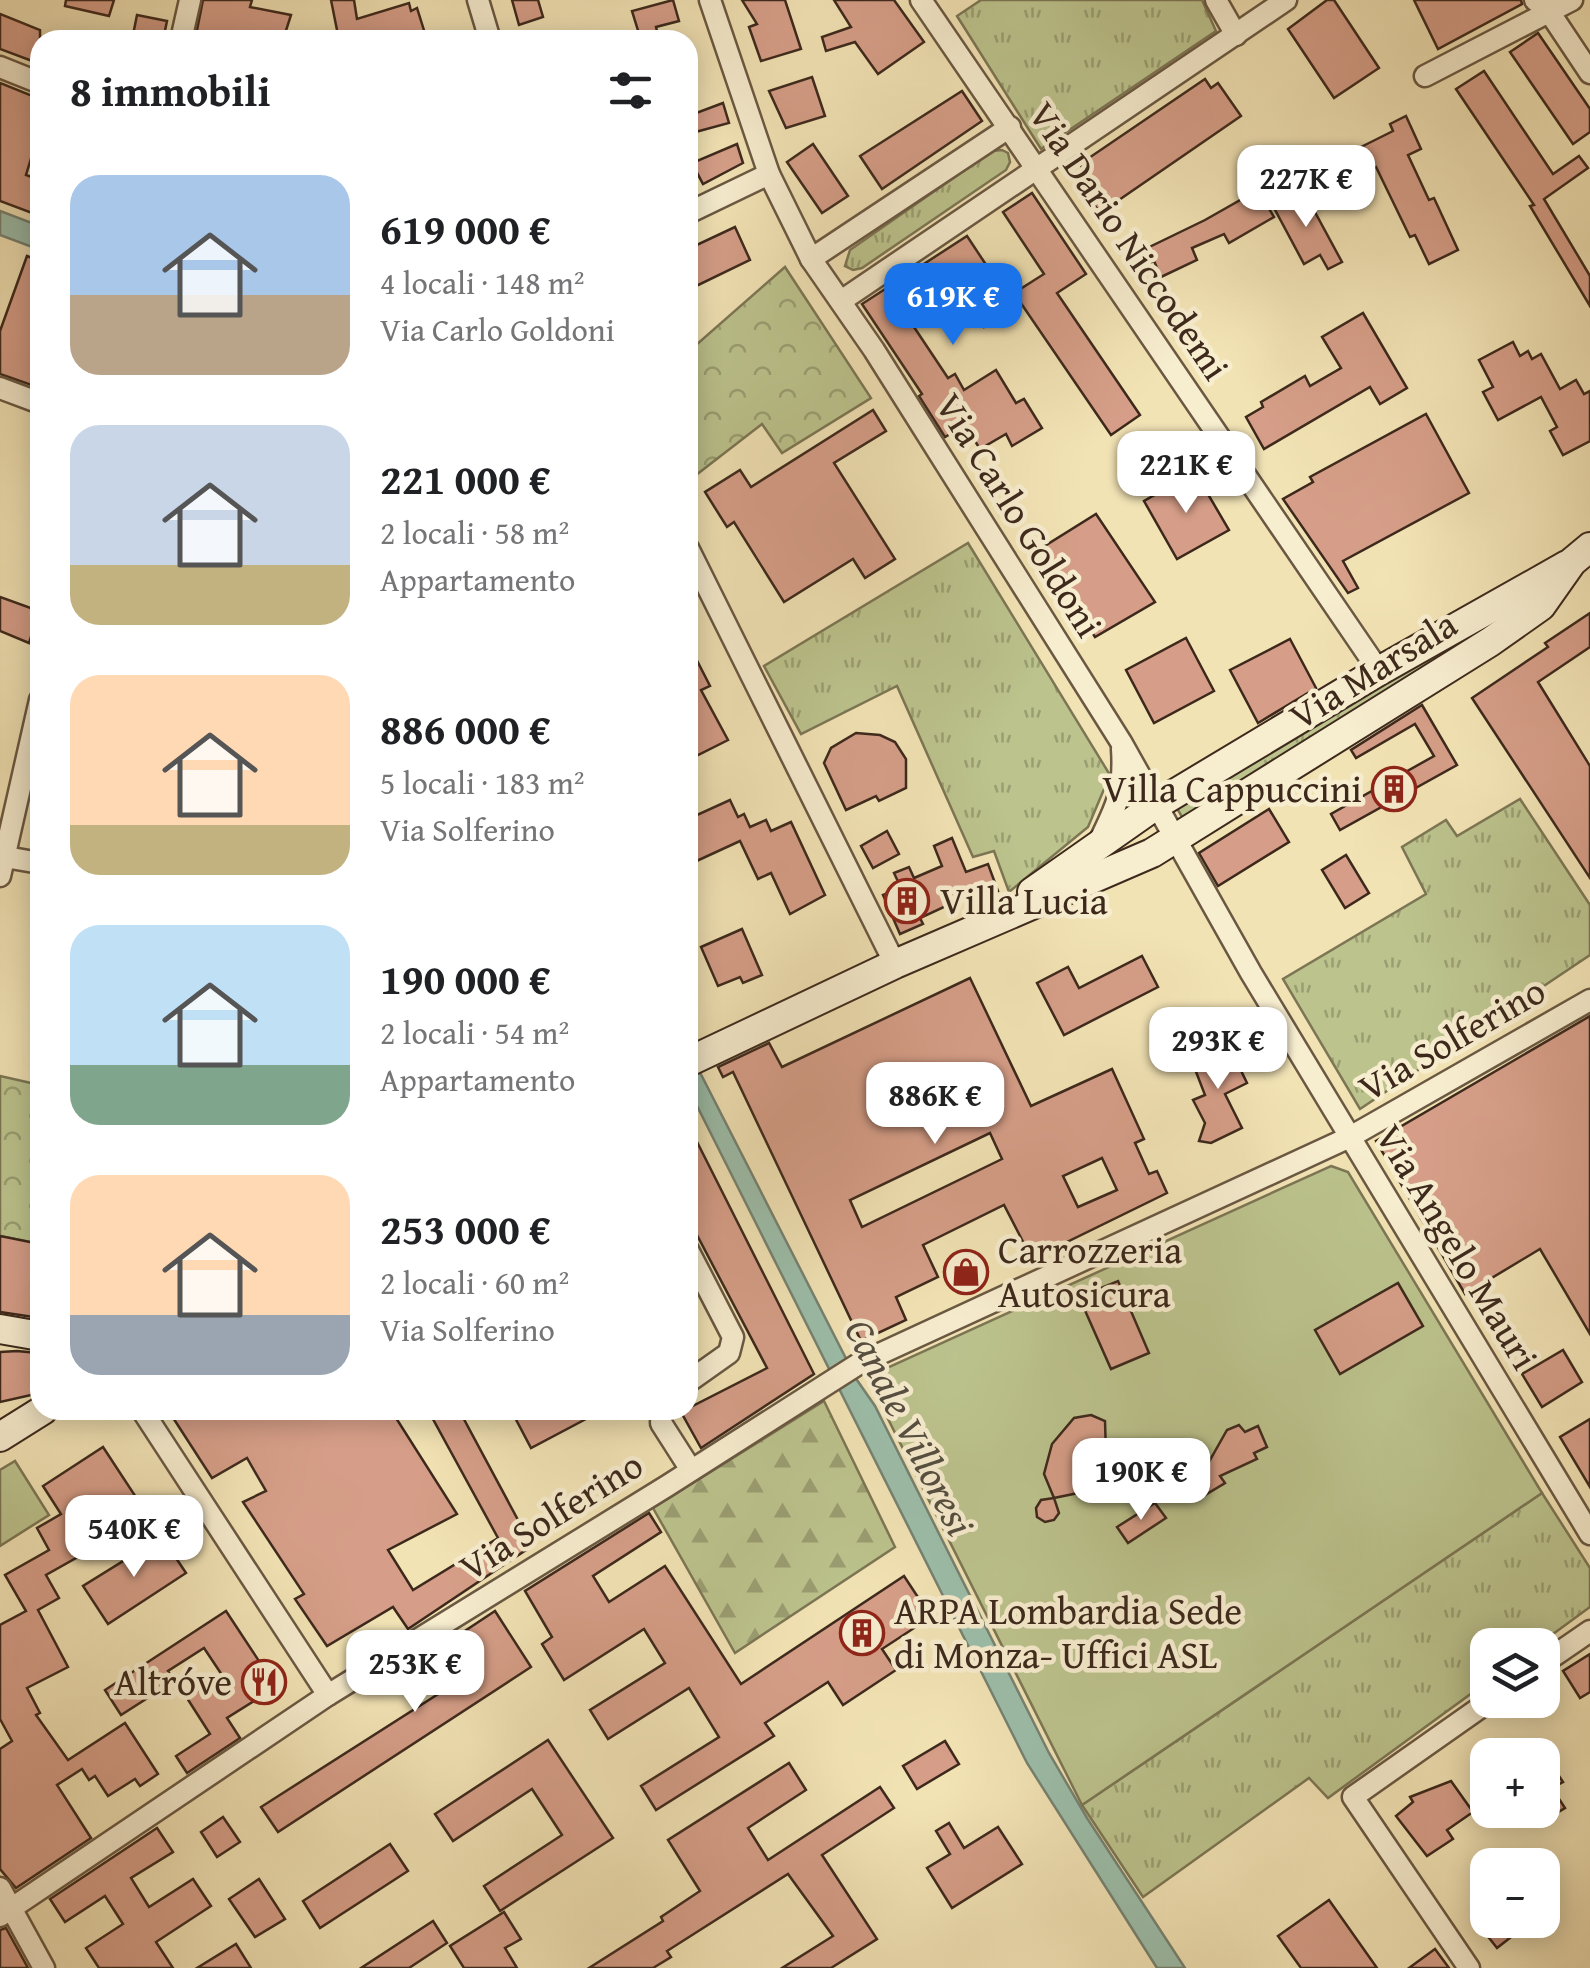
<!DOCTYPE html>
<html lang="it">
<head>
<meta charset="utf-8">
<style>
	:root { --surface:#fff; --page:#f6f6f6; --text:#202124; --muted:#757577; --accent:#1a73e8 }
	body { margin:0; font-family:"Gentium Book Plus",serif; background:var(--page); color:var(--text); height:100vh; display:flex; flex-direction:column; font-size:38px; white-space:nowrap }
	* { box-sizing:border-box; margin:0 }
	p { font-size:32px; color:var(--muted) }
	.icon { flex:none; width:55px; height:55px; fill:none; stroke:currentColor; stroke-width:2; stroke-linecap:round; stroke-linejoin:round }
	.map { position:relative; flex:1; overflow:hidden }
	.sheet { position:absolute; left:30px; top:30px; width:668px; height:1390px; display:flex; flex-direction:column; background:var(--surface); border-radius:30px; box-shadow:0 5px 25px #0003 }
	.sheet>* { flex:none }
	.buttons { position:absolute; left:1470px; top:1628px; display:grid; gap:20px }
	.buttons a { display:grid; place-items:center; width:90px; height:90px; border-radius:20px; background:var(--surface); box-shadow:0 5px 25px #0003; font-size:50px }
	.price { position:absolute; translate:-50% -85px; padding:0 22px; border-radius:20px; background:#fff; color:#222; font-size:32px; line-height:65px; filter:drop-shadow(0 2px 5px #0008) }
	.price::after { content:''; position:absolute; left:50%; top:60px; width:30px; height:22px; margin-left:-15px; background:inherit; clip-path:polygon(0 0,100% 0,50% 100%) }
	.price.active { background:var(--accent); color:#fff }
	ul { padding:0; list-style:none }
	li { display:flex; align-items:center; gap:30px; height:250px; padding:0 40px }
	li span { display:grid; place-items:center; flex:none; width:280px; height:200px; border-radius:30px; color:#555 }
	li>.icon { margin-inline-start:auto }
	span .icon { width:120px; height:120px; fill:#fffc; stroke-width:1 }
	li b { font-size:42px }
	h2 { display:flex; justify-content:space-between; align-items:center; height:120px; padding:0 40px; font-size:42px }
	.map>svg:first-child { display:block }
</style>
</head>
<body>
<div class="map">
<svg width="1590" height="1968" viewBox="0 0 1590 1968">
	<defs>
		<pattern id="grass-tufts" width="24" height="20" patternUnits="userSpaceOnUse" patternTransform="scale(2.5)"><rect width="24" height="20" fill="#bcc38d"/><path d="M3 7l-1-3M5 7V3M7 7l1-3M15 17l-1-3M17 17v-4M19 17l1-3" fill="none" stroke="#9a9e72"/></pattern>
		<pattern id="forest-firs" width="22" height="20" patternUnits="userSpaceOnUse" patternTransform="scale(2.5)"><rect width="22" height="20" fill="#bcc38d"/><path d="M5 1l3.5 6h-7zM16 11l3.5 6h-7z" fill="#9a9e72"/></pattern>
		<pattern id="park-crowns" width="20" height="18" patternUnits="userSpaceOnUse" patternTransform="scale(2.5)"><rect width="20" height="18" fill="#bcc38d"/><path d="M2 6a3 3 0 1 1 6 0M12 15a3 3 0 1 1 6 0" fill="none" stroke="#9a9e72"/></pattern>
	</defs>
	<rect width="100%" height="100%" fill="#f2e3b5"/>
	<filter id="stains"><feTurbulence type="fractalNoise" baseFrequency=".002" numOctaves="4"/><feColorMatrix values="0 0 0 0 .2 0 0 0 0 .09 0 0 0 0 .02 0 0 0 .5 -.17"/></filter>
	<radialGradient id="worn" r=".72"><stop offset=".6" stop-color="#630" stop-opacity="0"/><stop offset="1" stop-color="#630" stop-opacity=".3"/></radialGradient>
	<g fill="url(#grass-tufts)" stroke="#7c7654" stroke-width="2.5">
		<polygon points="981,0 1202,0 1216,31 1041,149 957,16"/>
		<polygon points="1002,150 1008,153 1010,162 1006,170 862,268 853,270 845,266 850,250 992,151"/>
		<polygon points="968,543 1110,775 1088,827 1009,892 994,851 973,857 897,686 801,734 764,666"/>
		<polygon points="1493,621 1497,627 1185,822 1175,805"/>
		<polygon points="1520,799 1590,905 1590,955 1360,1109 1283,979 1426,894 1402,847 1446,820 1457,836"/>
		<polygon points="1542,1493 1590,1568 1590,1607 1538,1645 1488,1645 1487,1682 1328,1798 1309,1778 1143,1897 1082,1805"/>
	</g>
	<polygon fill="url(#forest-firs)" stroke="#7c7654" stroke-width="2.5" points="824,1401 895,1547 735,1653 653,1508"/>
	<g fill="url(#park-crowns)" stroke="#7c7654" stroke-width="2.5">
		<polygon points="785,267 871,398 782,453 762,424 696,475 688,460 688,352"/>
		<polygon points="0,1076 40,1085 40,1244 0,1236"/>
	</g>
	<g fill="#bcc38d" stroke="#7c7654" stroke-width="2.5">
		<polygon points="1331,1166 1348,1172 1542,1493 1082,1805 867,1377"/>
		<polygon points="15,1461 49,1515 0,1546 0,1470"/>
	</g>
	<g fill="#9cbeaa" stroke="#768271" stroke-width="2.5">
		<polygon points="0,211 40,226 40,250 0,235"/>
		<polygon points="688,1049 857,1380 875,1406 1049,1753 1087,1818 1185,1968 1157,1968 1027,1763 688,1088"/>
	</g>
	<g fill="#d69e88" stroke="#3d291c" stroke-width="2.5" fill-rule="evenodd">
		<polygon points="66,0 114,0 109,16 65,6"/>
		<polygon points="203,0 252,0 250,7 291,15 283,40 195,40"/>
		<polygon points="331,0 354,0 357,19 409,3 411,11 417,8 427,40 339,40"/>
		<polygon points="512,0 538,0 543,17 519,25"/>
		<polygon points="673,0 679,21 656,27 658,35 641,40 632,11"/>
		<polygon points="742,0 785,0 801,49 761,61 749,27 757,24"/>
		<polygon points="834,0 894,0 924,42 878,74 855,42 826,51 822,37 851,27"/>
		<polygon points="1327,0 1334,0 1379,68 1334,98 1288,29"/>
		<polygon points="1414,0 1521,0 1522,4 1438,49"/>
		<polygon points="0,14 40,30 40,64 0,49"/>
		<polygon points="137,15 167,21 163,40 132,40"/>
		<polygon points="1538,33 1590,109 1590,132 1573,144 1510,52"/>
		<polygon points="1484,71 1553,174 1579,156 1588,168 1544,199 1590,276 1590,306 1530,206 1534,205 1456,89"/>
		<polygon points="812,77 825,116 786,128 769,91"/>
		<polygon points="1205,79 1211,88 1218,83 1241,116 1100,213 1077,180 1086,174 1080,164"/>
		<polygon points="0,83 40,99 40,129 26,175 40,180 40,216 0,201"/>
		<polygon points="962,91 982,121 882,189 860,156"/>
		<polygon points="723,103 729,123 688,134 688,116"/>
		<polygon points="1406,116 1421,149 1408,155 1429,200 1434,198 1458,250 1429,264 1415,235 1410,237 1376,167 1363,174 1353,151 1393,131 1390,124"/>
		<polygon points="737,144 743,163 703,184 692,163"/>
		<polygon points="813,144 848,196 822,213 787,162"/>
		<polygon points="1258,190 1274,217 1229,243 1224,234 1192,248 1197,260 1161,277 1154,261 1142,267 1135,254 1205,220"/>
		<polygon points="1303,190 1342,262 1328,269 1320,255 1304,264 1273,206"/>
		<polygon points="1032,193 1086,274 1057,293 1140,415 1111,435 1014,293 1044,274 1003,212"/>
		<polygon points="735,227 750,260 688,290 688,249"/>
		<polygon points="967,236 1014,307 984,327 954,280 904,312 948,378 955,374 964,390 996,370 1016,403 1024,399 1042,428 1012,446 1006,434 980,449 965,425 945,437 919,396 922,394 862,304"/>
		<polygon points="27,256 40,261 40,318 32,337 40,340 40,388 0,374 0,331"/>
		<polygon points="1363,313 1407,388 1380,404 1370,387 1264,449 1246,417 1263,407 1261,402 1305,376 1310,386 1341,368 1322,337"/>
		<polygon points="1513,342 1520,356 1528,351 1532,359 1541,354 1560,389 1576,380 1584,394 1590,391 1590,441 1563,455 1550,431 1557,427 1541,397 1498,420 1483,392 1493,387 1479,360"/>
		<polygon points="873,410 886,431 834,463 895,559 865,578 853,559 784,602 734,522 727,527 705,492 740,470 751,487"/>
		<polygon points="1426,414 1469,493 1343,561 1358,588 1348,593 1283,499 1313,482 1310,477"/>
		<polygon points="1195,472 1229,530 1177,559 1144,501"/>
		<polygon points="1096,514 1155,602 1095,637 1040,549"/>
		<polygon points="0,597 39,611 29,643 0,631"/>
		<polygon points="1590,613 1590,647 1538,682 1590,766 1590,878 1472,698 1548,647 1545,643"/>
		<polygon points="1186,638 1214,691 1154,723 1126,670"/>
		<polygon points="1290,639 1316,688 1258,723 1230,670"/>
		<polygon points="688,643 710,686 701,690 728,740 696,756 688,740"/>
		<polygon points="1422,705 1457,765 1340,830 1331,814 1434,756 1415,724 1356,758 1351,750"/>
		<polygon points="856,733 880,735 895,742 906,759 906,788 879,801 876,796 846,810 824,763 831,748"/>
		<polygon points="730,800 738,817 744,814 750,827 766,820 771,831 791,822 825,895 790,914 771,873 758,879 740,841 688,865 688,819"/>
		<polygon points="1269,809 1289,842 1218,886 1199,853"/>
		<polygon points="887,831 899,854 873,868 861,846"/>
		<polygon points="952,838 966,872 988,864 998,891 979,899 976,892 920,918 923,924 900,934 883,895 901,888 894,873 909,867 914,878 942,866 934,846"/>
		<polygon points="1346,855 1369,893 1345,908 1322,870"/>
		<polygon points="742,929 762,975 743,983 740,977 718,986 701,947"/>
		<polygon points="1142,956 1158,987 1064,1035 1037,983 1068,967 1079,988"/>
		<path d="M970,978L1031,1106L1112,1069L1144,1139L1135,1143L1149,1174L1157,1171L1167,1193L1032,1259L1004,1205L923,1245L938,1277L896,1297L906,1320L861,1341L733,1072L723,1077L718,1067L769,1043L782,1067ZM990,1133L1002,1159L862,1227L850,1200ZM1102,1158L1117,1190L1078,1207L1063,1176Z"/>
		<polygon points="1590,1016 1590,1334 1540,1249 1465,1294 1376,1141"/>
		<polygon points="1228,1044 1247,1083 1225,1094 1242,1128 1211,1143 1199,1141 1205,1123 1193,1100 1205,1095 1193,1064 1195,1056"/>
		<polygon points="688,1124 814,1374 701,1448 681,1412 767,1368 688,1218"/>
		<polygon points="0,1236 40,1244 40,1318 0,1312"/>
		<polygon points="1118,1281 1149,1353 1111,1369 1079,1297"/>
		<polygon points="1398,1283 1423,1326 1340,1374 1315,1330"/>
		<polygon points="1563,1350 1582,1382 1542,1407 1522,1374"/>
		<polygon points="17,1351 38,1353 40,1393 0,1402 0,1352"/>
		<polygon points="168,1410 391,1410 457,1514 388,1550 413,1590 498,1538 428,1410 459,1410 532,1546 408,1629 393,1607 327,1646 295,1599 304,1594 243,1502 266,1491 247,1458 212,1478"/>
		<polygon points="511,1410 603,1410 531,1448"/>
		<polygon points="1091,1415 1105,1421 1106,1454 1099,1469 1078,1493 1054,1498 1059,1513 1054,1520 1045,1522 1037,1517 1036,1508 1041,1500 1054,1498 1044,1474 1052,1444 1074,1418"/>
		<polygon points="1590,1419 1590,1487 1560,1437"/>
		<polygon points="1239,1425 1245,1432 1258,1426 1267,1447 1254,1453 1257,1459 1220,1476 1225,1483 1200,1498 1180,1465 1204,1450 1210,1460 1227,1430"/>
		<polygon points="103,1447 149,1517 46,1575 59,1598 38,1610 68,1667 27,1688 40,1713 36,1715 68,1760 125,1723 158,1774 140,1786 135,1779 108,1796 95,1776 89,1780 82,1769 57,1785 91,1838 16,1888 0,1869 0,1749 12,1741 0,1719 0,1625 26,1611 5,1575 49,1550 37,1528 61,1514 43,1486"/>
		<polygon points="1157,1456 1173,1483 1143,1502 1127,1475"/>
		<polygon points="1155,1503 1166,1518 1128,1543 1117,1527"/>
		<polygon points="649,1513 661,1532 593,1576 609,1602 665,1566 741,1684 904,1576 931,1617 882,1649 896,1670 843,1705 828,1682 765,1723 774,1736 656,1810 641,1786 719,1737 689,1688 608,1739 590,1710 665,1663 644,1629 564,1680 542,1644 552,1637 525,1591"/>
		<polygon points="162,1537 186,1573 108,1624 83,1586"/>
		<polygon points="226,1611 276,1687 227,1718 240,1738 187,1773 176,1756 210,1734 187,1698 222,1675 204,1648 168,1671 174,1681 121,1715 105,1690"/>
		<polygon points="495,1611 531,1667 278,1832 261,1807 457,1682 431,1671 427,1656"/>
		<polygon points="1590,1654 1590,1692 1580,1698 1563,1671"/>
		<polygon points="548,1740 613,1838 500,1911 484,1886 562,1835 532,1789 453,1841 435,1814"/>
		<polygon points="945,1741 959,1764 917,1789 903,1766"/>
		<polygon points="1542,1750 1563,1782 1552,1788 1565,1808 1550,1817 1542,1805"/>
		<polygon points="789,1763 806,1790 748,1828 768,1860 880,1787 894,1808 822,1855 877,1939 831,1968 782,1968 833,1936 788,1874 667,1951 671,1957 653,1968 589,1968 663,1921 661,1917 700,1891 668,1840"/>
		<polygon points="1451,1781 1473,1812 1447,1830 1453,1839 1427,1856 1396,1816 1413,1802 1410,1797"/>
		<polygon points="223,1817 240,1842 217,1857 201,1832"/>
		<polygon points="949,1823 964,1848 998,1827 1022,1864 952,1908 927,1868 950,1854 936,1831"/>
		<polygon points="157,1828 173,1852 131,1878 149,1907 193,1879 211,1906 156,1942 173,1968 99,1968 86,1948 123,1924 105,1896 65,1922 50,1899"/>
		<polygon points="390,1844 408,1871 320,1928 303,1901"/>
		<polygon points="259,1879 285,1919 255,1937 229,1899"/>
		<polygon points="1329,1900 1377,1968 1301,1968 1278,1936"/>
		<polygon points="504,1912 521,1939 505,1948 517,1968 464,1968 450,1946"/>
		<polygon points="1475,1920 1533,1920 1497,1948"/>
		<polygon points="433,1921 447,1943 409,1968 361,1968"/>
		<polygon points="6,1928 28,1968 0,1968 0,1930"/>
		<polygon points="236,1944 251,1968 197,1968"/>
		<polygon points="1435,1949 1449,1968 1409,1968"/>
	</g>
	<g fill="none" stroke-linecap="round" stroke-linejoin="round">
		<defs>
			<g id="street">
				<polyline points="478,0 490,40"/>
				<polyline points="710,0 769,174 811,259 874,350 1121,742 1251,973 1590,1534"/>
				<polyline points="921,0 1379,671"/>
				<polyline points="1216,0 1236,35"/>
				<polyline points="1535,0 1548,10 1590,73"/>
				<polyline points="181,40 190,0"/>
				<polyline points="0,67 40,83"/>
				<polyline points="1425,76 1572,0"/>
				<polyline points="688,213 769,174"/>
				<polyline points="811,259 1010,127"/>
				<polyline points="841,301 1286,0"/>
				<polyline points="0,388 40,403"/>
				<polyline points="688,548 895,964"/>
				<path d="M1098,844C1116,808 1125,790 1122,749"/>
				<polyline points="0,856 40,863"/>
				<polyline points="0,876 40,700"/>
				<polyline points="688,1250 733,1337 729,1353 688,1382"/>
				<polyline points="142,1410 328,1695"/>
				<polyline points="662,1410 661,1423 691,1470"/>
				<polyline points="1542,1664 1590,1631"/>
				<polyline points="0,1888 44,1968"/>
				<polyline points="0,1916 328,1695 667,1486 860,1363 1350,1137 1590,1000"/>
				<polyline points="1469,1968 1353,1797 1491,1700"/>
			</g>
			<g id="secondary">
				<polyline points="1032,892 1156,805 1379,671 1567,565"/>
				<polyline points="688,1062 895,964 1152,853 1490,642 1541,606 1572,562 1590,547"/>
				<polyline points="0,1329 40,1336"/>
				<polyline points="0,1437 43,1410"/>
			</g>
		</defs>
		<use href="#street" stroke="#6a5842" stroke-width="25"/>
		<use href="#secondary" stroke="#3d291c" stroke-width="32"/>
		<use href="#street" stroke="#f7edcf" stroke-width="20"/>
		<use href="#secondary" stroke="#f7edcf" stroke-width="28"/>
	</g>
	<defs>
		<symbol id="building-ring" viewBox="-11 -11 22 22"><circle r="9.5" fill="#f7edcf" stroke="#8f2418" stroke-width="1.5"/><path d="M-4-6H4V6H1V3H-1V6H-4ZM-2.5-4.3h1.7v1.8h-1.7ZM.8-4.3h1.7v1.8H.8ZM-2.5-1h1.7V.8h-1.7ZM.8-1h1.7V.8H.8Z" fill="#8f2418"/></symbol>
		<symbol id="shop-ring" viewBox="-11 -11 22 22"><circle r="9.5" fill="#f7edcf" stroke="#8f2418" stroke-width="1.5"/><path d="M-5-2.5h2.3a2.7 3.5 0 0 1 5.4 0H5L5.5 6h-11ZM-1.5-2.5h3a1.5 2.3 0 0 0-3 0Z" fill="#8f2418"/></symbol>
		<symbol id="restaurant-ring" viewBox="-11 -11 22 22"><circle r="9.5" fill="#f7edcf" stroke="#8f2418" stroke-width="1.5"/><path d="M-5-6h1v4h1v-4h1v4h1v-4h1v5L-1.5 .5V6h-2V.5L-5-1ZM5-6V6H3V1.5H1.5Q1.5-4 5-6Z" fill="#8f2418"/></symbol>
	</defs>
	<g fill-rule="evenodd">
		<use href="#building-ring" x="1369" y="764" width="50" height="50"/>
		<use href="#building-ring" x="882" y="876" width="50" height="50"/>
		<use href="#shop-ring" x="941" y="1247" width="50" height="50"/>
		<use href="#building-ring" x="837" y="1608" width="50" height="50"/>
		<use href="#restaurant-ring" x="239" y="1657" width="50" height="50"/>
	</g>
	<g text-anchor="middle" stroke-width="9" stroke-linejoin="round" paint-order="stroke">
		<g font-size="38" fill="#3d291c" stroke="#f7edcf">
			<text transform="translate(1129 241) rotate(56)" y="13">Via Dario Niccodemi</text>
			<text transform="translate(1019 515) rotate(58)" y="13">Via Carlo Goldoni</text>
			<text transform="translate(1373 670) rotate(-32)" y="13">Via Marsala</text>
			<text transform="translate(1452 1039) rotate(-30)" y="13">Via Solferino</text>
			<text transform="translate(1457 1247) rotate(59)" y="13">Via Angelo Mauri</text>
			<text transform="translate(551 1516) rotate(-32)" y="13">Via Solferino</text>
		</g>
		<g font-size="38" fill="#3d291c" stroke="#f7edcf" text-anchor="start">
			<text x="1362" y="802" text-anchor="end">Villa Cappuccini</text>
			<text x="940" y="914">Villa Lucia</text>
			<text x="998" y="1263">Carrozzeria<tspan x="998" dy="44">Autosicura</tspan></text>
			<text x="894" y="1624">ARPA Lombardia Sede<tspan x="894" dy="44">di Monza- Uffici ASL</tspan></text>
			<text x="232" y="1695" text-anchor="end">Altróve</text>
		</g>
		<g font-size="40" font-style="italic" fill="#554e40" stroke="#f7edcf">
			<text transform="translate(910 1427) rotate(63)" y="14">Canale Villoresi</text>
		</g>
	</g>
	<rect width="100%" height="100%" filter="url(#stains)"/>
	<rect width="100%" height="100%" fill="url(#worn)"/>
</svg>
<div class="buttons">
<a><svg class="icon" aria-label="layers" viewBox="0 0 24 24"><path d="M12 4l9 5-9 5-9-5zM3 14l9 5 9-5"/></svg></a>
<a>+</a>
<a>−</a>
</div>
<b class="price" style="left:1306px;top:230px">227K €</b>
<b class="price active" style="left:953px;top:348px">619K €</b>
<b class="price" style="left:1186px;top:516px">221K €</b>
<b class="price" style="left:1218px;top:1092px">293K €</b>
<b class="price" style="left:935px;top:1147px">886K €</b>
<b class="price" style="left:1141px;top:1523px">190K €</b>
<b class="price" style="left:134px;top:1580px">540K €</b>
<b class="price" style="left:415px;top:1715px">253K €</b>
<section class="sheet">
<h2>8 immobili<svg class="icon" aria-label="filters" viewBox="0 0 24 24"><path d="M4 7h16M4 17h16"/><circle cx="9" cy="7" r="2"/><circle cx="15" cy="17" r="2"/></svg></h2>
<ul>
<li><span style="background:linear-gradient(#a9c7e8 60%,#b9a48a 0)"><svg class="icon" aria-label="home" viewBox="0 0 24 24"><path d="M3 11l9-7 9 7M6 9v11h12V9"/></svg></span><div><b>619 000 €</b><p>4 locali · 148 m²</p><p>Via Carlo Goldoni</p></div></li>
<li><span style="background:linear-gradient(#c9d6e8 70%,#c2b280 0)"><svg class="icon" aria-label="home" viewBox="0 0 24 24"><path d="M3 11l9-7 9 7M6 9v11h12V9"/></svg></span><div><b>221 000 €</b><p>2 locali · 58 m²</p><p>Appartamento</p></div></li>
<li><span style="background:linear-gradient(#ffd9b3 75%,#c2b280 0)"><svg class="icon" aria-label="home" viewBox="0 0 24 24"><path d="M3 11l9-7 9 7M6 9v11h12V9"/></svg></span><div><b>886 000 €</b><p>5 locali · 183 m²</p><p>Via Solferino</p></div></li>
<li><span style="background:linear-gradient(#bfe0f5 70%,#7fa58c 0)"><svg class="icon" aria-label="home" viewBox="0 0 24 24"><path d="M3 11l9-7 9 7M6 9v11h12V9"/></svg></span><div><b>190 000 €</b><p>2 locali · 54 m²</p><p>Appartamento</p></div></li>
<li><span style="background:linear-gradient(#ffd9b3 70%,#9aa5b1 0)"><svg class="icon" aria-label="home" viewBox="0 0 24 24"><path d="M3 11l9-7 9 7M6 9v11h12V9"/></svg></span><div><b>253 000 €</b><p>2 locali · 60 m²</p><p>Via Solferino</p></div></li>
</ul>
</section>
</div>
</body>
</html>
